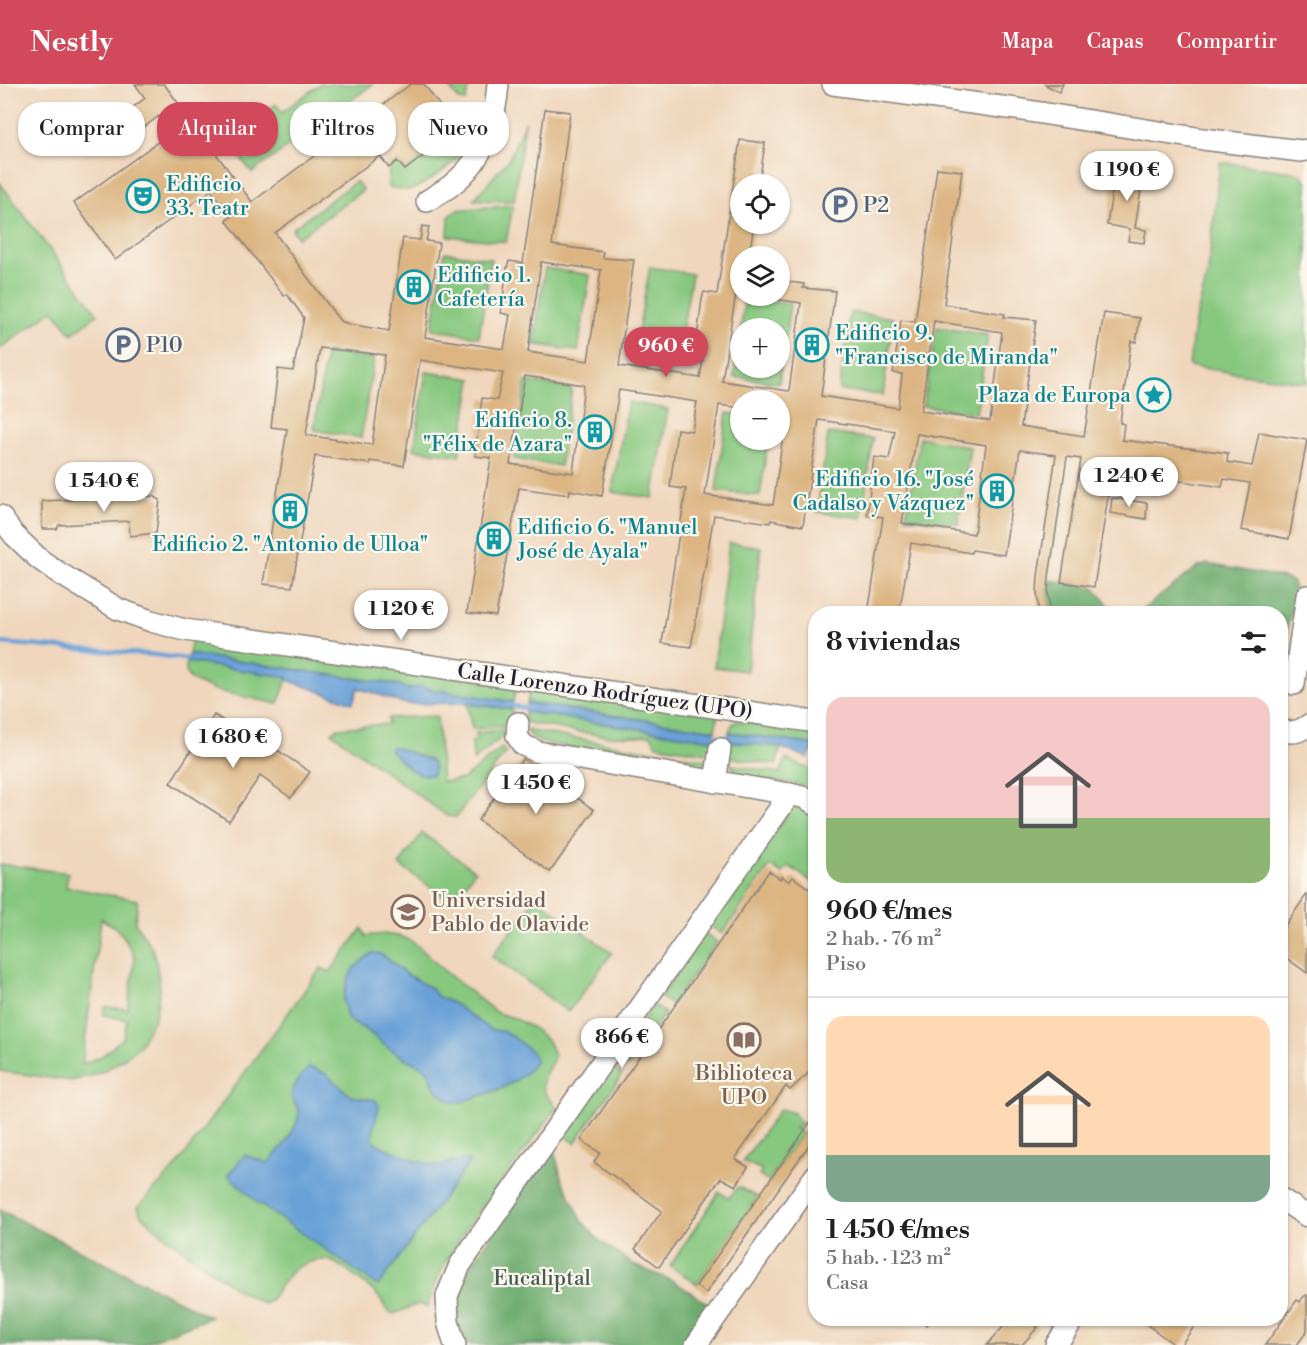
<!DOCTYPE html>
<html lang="es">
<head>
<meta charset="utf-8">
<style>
	:root { --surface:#fff; --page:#f2f2f2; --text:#202124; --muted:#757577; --line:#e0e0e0; --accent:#d1495b }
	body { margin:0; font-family:"Libre Bodoni",serif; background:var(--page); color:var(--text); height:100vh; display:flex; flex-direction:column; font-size:22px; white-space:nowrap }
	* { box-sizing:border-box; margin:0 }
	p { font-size:20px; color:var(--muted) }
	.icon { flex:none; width:33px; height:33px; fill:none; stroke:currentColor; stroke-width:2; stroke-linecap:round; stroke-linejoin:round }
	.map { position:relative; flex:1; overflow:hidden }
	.details { position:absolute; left:808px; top:522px; width:480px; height:720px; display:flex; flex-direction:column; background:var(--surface); border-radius:24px; box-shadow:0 2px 4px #0004 }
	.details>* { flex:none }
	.banner { position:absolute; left:18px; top:18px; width:570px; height:54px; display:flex; gap:12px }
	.controls { position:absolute; left:730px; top:90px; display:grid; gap:12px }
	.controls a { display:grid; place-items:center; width:60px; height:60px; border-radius:50%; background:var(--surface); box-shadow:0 2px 4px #0004; font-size:30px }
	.price { position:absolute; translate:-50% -51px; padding:0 14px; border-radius:21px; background:#fff; color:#222; font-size:20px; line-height:39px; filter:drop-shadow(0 2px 3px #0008) }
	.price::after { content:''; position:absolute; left:50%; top:36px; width:18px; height:14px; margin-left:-9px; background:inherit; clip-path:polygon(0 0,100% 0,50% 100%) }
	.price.current { background:var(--accent); color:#fff }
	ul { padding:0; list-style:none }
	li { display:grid; align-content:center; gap:12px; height:318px; padding:0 18px }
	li+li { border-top:2px solid var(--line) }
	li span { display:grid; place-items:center; height:186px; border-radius:18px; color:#555 }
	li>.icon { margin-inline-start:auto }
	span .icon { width:108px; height:108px; fill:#fffc; stroke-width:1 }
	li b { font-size:26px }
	h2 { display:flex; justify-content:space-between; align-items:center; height:72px; padding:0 18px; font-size:26px }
	.chip { padding:0 21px; border-radius:24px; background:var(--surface); box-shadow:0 2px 4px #0004; font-size:21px; line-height:54px }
	.chip.current { background:var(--accent); color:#fff }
	header { display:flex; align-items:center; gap:36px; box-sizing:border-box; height:84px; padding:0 30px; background:var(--accent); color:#fff }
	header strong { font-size:28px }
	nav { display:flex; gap:33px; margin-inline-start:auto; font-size:21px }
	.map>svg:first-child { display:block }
</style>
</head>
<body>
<header>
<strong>Nestly</strong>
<nav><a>Mapa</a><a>Capas</a><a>Compartir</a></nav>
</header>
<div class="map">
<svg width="1307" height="1261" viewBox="0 0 1307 1261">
	<rect width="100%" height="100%" fill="#fbf7ec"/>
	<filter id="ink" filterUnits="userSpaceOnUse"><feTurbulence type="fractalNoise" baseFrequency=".0167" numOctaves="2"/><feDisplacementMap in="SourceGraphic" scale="12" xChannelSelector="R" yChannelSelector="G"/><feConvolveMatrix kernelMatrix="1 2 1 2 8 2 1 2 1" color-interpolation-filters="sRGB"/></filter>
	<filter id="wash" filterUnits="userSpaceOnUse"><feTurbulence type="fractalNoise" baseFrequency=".008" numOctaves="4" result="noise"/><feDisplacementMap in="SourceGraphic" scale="24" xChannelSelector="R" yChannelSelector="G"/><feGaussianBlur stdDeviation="1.35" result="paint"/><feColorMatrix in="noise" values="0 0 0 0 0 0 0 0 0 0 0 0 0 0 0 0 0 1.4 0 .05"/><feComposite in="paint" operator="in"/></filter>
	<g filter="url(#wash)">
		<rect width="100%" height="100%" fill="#edb"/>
		<path fill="#efd6bc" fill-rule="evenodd" d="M0,0H1307V1261H1113L1092,1236L1073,1261H266L0,1126ZM741,100H780V140H741ZM741,172H780V212H741ZM741,244H780V284H741ZM741,316H780V356H741ZM816,530H1281V1234H816Z"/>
		<g fill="#87c87f" stroke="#54755d" stroke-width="1.5" fill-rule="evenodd">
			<polygon points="320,0 373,0 252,89 227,56 276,20 282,28"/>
			<polygon points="447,0 469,0 466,17 459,16"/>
			<path d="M451,37L477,41C469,66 450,84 428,97C422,101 415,106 407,106C401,106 394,104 388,103L389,84L397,77L405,86L431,67L424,58Z"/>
			<polygon points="525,37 514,117 473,116 509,75"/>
			<polygon points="1220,78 1300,89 1307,98 1307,299 1189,282 1194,242 1208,189"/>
			<polygon points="356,97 363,106 298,154 292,145"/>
			<polygon points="0,99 98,230 72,250 53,226 0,265"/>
			<polygon points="513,121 506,158 448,152 449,133 456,126"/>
			<polygon points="445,168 491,175 479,253 432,245"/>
			<polygon points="650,183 692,190 676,282 633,274"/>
			<polygon points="545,184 590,191 578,267 533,260"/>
			<path d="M745,214L790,220L779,299L734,293ZM780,244V284H741V244Z"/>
			<polygon points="850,228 893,234 883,311 839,306"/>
			<polygon points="937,243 988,251 976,329 923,322"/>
			<polygon points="326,268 374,275 361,354 314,346"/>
			<polygon points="426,288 472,295 459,372 414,365"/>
			<polygon points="526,297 572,305 560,382 514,375"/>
			<polygon points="628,318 668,325 653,414 612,408"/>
			<polygon points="727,329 741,331 741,356 768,356 760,412 716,407"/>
			<polygon points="828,349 873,355 862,434 817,428"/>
			<polygon points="920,353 970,363 958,440 906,433"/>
			<polygon points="729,459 761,463 747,587 714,583"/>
			<polygon points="195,555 516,602 513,618 437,606 436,608 409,604 407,606 400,601 189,570 191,559"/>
			<path d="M187,578L288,593L278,620C259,615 199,607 188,592C185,587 186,583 187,578Z"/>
			<polygon points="530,604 718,631 715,646 527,619"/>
			<polygon points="467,620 512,625 511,642 472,645"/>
			<path d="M525,628L713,656L712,670L656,661L651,651C605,656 568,646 524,638Z"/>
			<polygon points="437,632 442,698 463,695 502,664 506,668 458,731 455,733 447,732 332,649 338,644 388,640 388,634"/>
			<polygon points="736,637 816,647 816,661 729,648 732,641"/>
			<polygon points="512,645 510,659 503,652 473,677 472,657 476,656 476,649"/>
			<polygon points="526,646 711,677 700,684 692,686 540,658 529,651"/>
			<polygon points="731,657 781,663 776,681 729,673 729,663"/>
			<path d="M786,675L812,686L816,676V706C791,695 763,700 737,691L731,681L780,689Z"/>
			<polygon points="794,721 801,722 816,733 816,801 789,782 782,790 770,782 722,850 709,841"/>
			<polygon points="422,749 475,787 452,818 399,781"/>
			<path d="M0,780L68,789L66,803L138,816L135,839L152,864L157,882L160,905L155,933L139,962L122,976L102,988L72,997L0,987ZM101,835L114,842L124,853L135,874L128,925L105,923L103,931L127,936L123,954L102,972L82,980Z"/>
			<polygon points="536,814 612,869 568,928 492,872"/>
			<path d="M362,844L366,852L385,850L403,853L416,860L442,885L497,929L514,934L533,944L548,957L555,972C543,997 534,1001 557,1023C530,1062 499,1098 472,1137C453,1164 436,1191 428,1223L418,1220L394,1230L387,1227C380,1210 369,1203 355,1193C348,1188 339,1180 331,1177C318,1173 296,1181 288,1192C285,1197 283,1199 279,1203C273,1212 274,1214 264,1220L236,1205L162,1150L140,1130L138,1123L175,1084L191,1062L321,884L330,888Z"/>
			<polygon points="704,849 717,858 672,921 660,913"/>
			<polygon points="654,921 665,929 628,983 616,975"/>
			<polygon points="611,983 622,991 575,1059 563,1050"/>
			<polygon points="780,1025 794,1029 801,1040 795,1044 802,1050 769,1097 759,1092 762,1086 743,1077"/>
			<polygon points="738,1103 758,1113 697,1200 670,1182 719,1108 729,1114"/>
		</g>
		<g fill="#6dac6e" stroke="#486754" stroke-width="1.5">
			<path d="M1207,480L1279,493C1284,494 1290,495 1293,499C1297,505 1289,542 1285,548C1284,549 1282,550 1281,551V530L1138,529L1190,489L1198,483Z"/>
			<polygon points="1049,496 1094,503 1115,529 1050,529 1048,509"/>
			<polygon points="553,1062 562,1096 583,1138 599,1156 634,1181 673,1197 707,1219 697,1237 680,1261 466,1261 459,1246 454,1224 466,1189"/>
			<polygon points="0,1126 211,1233 140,1261 0,1261"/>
		</g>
		<g fill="#69a1d7" stroke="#466289" stroke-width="1.5">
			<polygon points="189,570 400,601 407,606 422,602 436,607 437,606 513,618 512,625 463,619 406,620 358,604 353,619 287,596 287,593 187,578"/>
			<polygon points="527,619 715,646 713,656 525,628"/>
			<polygon points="729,648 816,661 816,668 812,666 808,674 780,663 727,657"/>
			<path d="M392,662L432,677L434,684L433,691C411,693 404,679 389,665Z"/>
			<path d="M372,869L380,870L388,875L406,890L432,905L437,912L454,920L491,946L502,947L513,953L532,968L536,977C519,1003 484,1011 456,1019L452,1018L439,1009L435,1004L429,988L423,983L402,973L387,963L365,945L353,939L347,934L343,916L347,898L353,885Z"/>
			<path d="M309,983L326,990L351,1012L376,1016L379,1022L373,1047V1057C378,1062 427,1081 434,1081C444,1081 456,1077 467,1076L470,1078L378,1202L258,1119L228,1091L245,1071L268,1079C278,1068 303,1041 298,1025C297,1021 293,1016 291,1013C294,1000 300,992 309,983Z"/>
		</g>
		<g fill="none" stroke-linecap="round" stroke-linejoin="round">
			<g stroke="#69a1d7" stroke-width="4.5">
				<polyline points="1281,551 1286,547"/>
				<polyline points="0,559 156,571 193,576"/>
				<polyline points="507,621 531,625"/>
				<polyline points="709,651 733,654"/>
			</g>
		</g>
		<g id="blocks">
			<g fill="#dcb582" fill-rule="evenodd">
				<path d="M135,0H164L252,118L411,0H424L445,29L426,44L432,51L424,58L431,66L405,86L397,77L389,84L380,72L275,149L340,237L349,240L389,247L403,154L420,156L422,142L429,143L426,157L439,159L425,253L504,265L510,231L501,229L507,184L509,177L523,179L545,25L570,28L552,161L603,168V174L634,176L619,282L700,294L705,262L696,261L702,215L704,208L717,210L740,56L765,59L759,100H741V140H754L749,172H741V210L736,209L722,297L789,307L801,219L761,213L762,212H780V197L804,200L803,204L835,207L821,312L898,324L902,290L893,289L901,236L915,238L937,84L962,87L944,220L1005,230L1004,233L1036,236L1021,342L1084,352L1104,229L1140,234L1136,258L1131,257L1120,339L1124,340L1122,356L1228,369L1227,378L1252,382L1259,348L1307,356L1289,455L1241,446L1250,399L1224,395L1222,403L1112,387L1094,503L1061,498L1081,375L1067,373L1049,493L1048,509L1050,530H1039L1037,509L1038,492L1056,371L1020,366L1004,471L972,466L971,469L911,459L899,530H868L883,433L867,431L874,373L889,375L895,347L819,336L803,442L771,436L770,439L714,431L691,563L662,559L686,405L670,403L677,345L692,347L697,318L619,306L602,412L570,406L569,411L519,404L496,532L467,529L491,374L475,372L482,314L497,316L503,289L420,276L404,382L370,377V380L315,372L292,503L263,500L287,345L271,343L278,285L293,287L304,234L287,210L284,212L226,136L231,133L211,106L115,176L74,119L170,49L159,32L140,46L127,28L145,14ZM541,178L601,186L588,277L528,268ZM934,237L1002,248L990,337L921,327ZM320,264L385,271L372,361L306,351ZM525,292L584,301L573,389L510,380ZM741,316H780V330L786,331L773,421L705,411L719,321L741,324ZM917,350L986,361L974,450L902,439Z"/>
				<polygon points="1044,0 1063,0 1059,8"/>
				<polygon points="1132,78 1145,80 1135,144 1146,146 1144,159 1128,157 1130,145 1107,141 1115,89 1130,92"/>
				<polygon points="153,412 160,416 156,449 130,452 129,437 59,441 57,445 42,445 42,417"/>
				<polygon points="1112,414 1147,419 1146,435 1110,429"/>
				<polygon points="214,631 268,665 271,662 310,688 291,714 260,692 229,737 170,699"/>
				<polygon points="523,675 594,726 550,788 478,736"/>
				<polygon points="769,787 780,795 782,792 789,798 793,793 816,810 816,959 813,964 816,968 816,982 790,1006 786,1002 735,1075 748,1083 736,1102 721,1094 659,1183 635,1165 662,1127 594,1078 600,1069 581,1056"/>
				<polygon points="1307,810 1307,889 1281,870 1281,847"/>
				<polygon points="816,1030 816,1051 706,1209 696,1202"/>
				<polygon points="1307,1211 1307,1247 1297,1261 1265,1261 1297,1216 1300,1218 1303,1213"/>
				<polygon points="917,1234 932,1234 927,1241"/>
				<polygon points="1011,1234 1028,1234 1038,1243 1022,1261 987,1261"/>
				<polygon points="1150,1234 1200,1234 1181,1261 1175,1261 1146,1240"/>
			</g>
		</g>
	</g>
	<g filter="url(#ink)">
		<use href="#blocks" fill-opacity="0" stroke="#88807b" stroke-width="1.5"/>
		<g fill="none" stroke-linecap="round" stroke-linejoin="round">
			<defs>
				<g id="minor">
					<polyline points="833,0 1016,25 1203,55 1301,67 1307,66"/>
					<path d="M427,117C436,111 446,106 454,99C485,74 495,38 498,0"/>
					<polyline points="0,432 14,451 39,475 59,489 118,525 151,537 185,546 816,638"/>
					<polyline points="1294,600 1307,512"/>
					<polyline points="518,639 517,652 523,661 538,668 790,710"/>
					<path d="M1281,646C1291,650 1299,648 1307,642"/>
					<polyline points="715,698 720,665"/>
					<polyline points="1281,1115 1307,1132"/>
					<polyline points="455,1261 448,1238 447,1212 460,1181 790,710 806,714 816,721"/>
					<polyline points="696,1261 816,1091"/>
					<polyline points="1056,1261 1074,1234"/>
				</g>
			</defs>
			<use href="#minor" stroke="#88807b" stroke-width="24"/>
			<use href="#minor" stroke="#fff" stroke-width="21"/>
		</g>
	</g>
	<defs>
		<symbol id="theatre-ring" viewBox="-11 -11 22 22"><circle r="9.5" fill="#fbf7ec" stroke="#0f9aa8" stroke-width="1.5"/><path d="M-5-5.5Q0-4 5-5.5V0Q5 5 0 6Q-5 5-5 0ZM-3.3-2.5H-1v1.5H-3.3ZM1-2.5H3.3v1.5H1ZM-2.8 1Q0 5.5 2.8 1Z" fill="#0f9aa8"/></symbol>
		<symbol id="parking-ring" viewBox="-11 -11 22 22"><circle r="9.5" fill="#fbf7ec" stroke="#5c6f8a" stroke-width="1.5"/><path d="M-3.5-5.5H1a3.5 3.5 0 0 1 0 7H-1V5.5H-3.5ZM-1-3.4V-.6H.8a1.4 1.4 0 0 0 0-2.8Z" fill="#5c6f8a"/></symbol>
		<symbol id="building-ring" viewBox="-11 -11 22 22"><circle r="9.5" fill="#fbf7ec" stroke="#0f9aa8" stroke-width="1.5"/><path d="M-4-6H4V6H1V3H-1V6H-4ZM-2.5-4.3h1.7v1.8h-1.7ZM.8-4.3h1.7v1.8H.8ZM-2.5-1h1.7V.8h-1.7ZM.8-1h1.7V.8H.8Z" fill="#0f9aa8"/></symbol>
		<symbol id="sight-ring" viewBox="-11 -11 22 22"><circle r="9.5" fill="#fbf7ec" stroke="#0f9aa8" stroke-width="1.5"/><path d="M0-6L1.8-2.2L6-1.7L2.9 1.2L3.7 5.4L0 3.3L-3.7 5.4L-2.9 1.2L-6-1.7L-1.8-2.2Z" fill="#0f9aa8"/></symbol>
		<symbol id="university-ring" viewBox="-11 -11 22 22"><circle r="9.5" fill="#fbf7ec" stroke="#8d6e63" stroke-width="1.5"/><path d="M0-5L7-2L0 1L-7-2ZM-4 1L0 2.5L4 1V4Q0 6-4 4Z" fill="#8d6e63"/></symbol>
		<symbol id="library-ring" viewBox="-11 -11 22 22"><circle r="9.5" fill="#fbf7ec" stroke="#8d6e63" stroke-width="1.5"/><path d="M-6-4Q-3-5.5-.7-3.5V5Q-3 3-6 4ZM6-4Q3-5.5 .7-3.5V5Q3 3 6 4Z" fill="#8d6e63"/></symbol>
	</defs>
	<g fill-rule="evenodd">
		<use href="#theatre-ring" x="124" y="93" width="38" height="38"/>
		<use href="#parking-ring" x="821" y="102" width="38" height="38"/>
		<use href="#building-ring" x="395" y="184" width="38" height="38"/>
		<use href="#parking-ring" x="104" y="242" width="38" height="38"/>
		<use href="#building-ring" x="793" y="242" width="38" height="38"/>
		<use href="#sight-ring" x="1135" y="292" width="38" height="38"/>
		<use href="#building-ring" x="576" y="329" width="38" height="38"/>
		<use href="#building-ring" x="978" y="388" width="38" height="38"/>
		<use href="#building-ring" x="271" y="408" width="38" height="38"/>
		<use href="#building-ring" x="475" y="436" width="38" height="38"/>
		<use href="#university-ring" x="389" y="809" width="38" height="38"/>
		<use href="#library-ring" x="725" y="937" width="38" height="38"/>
	</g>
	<g text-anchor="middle" stroke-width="4.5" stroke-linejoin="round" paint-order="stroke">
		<g font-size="21" fill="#0d838f" stroke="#fbf7ec" text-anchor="start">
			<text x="166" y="107">Edificio<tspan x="166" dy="24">33. Teatr</tspan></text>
			<text x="437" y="198">Edificio 1.<tspan x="437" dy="24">Cafetería</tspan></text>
			<text x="835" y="256">Edificio 9.<tspan x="835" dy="24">"Francisco de Miranda"</tspan></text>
			<text x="1131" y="318" text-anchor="end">Plaza de Europa</text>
			<text x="572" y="343" text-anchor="end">Edificio 8.<tspan x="572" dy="24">"Félix de Azara"</tspan></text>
			<text x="974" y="402" text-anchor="end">Edificio 16. "José<tspan x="974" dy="24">Cadalso y Vázquez"</tspan></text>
			<text x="517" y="450">Edificio 6. "Manuel<tspan x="517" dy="24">José de Ayala"</tspan></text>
			<text x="290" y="467" text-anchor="middle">Edificio 2. "Antonio de Ulloa"</text>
		</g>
		<g font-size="21" fill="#4e5e75" stroke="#fbf7ec" text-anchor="start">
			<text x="863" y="128">P2</text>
			<text x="146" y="268">P10</text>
		</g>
		<g font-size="21" fill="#22223b" stroke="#fbf7ec">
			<text transform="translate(605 607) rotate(8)" y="7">Calle Lorenzo Rodríguez (UPO)</text>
		</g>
		<g font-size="21" fill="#785e54" stroke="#fbf7ec" text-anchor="start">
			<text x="431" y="823">Universidad<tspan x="431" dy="24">Pablo de Olavide</tspan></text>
			<text x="744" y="996" text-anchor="middle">Biblioteca<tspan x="744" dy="24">UPO</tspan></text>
		</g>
		<g font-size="21" fill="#455c53" stroke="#fbf7ec">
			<text x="542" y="1201">Eucaliptal</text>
		</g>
	</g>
</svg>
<div class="controls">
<a><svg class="icon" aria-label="locate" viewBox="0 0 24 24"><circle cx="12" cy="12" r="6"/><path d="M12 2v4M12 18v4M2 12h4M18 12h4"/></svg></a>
<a><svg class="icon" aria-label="layers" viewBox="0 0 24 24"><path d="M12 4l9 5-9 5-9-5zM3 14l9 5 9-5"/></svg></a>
<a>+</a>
<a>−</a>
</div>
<b class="price" style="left:1127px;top:118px">1 190 €</b>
<b class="price current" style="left:666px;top:294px">960 €</b>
<b class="price" style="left:1129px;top:424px">1 240 €</b>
<b class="price" style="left:104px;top:429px">1 540 €</b>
<b class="price" style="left:401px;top:557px">1 120 €</b>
<b class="price" style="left:233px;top:685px">1 680 €</b>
<b class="price" style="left:536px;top:731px">1 450 €</b>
<b class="price" style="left:622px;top:985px">866 €</b>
<div class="banner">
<a class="chip">Comprar</a>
<a class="chip current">Alquilar</a>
<a class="chip">Filtros</a>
<a class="chip">Nuevo</a>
</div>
<section class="details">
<h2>8 viviendas<svg class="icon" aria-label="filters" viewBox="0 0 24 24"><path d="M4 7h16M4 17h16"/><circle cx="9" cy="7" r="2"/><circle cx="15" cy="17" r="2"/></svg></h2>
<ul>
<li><span style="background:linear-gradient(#f6c9c9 65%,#8fb573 0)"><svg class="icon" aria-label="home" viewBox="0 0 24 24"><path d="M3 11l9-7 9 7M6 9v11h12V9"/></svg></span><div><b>960 €/mes</b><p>2 hab. · 76 m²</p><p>Piso</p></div></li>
<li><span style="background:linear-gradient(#ffd9b3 75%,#7fa58c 0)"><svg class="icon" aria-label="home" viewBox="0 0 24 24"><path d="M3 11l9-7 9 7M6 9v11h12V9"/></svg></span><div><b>1 450 €/mes</b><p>5 hab. · 123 m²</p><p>Casa</p></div></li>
</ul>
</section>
</div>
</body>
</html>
